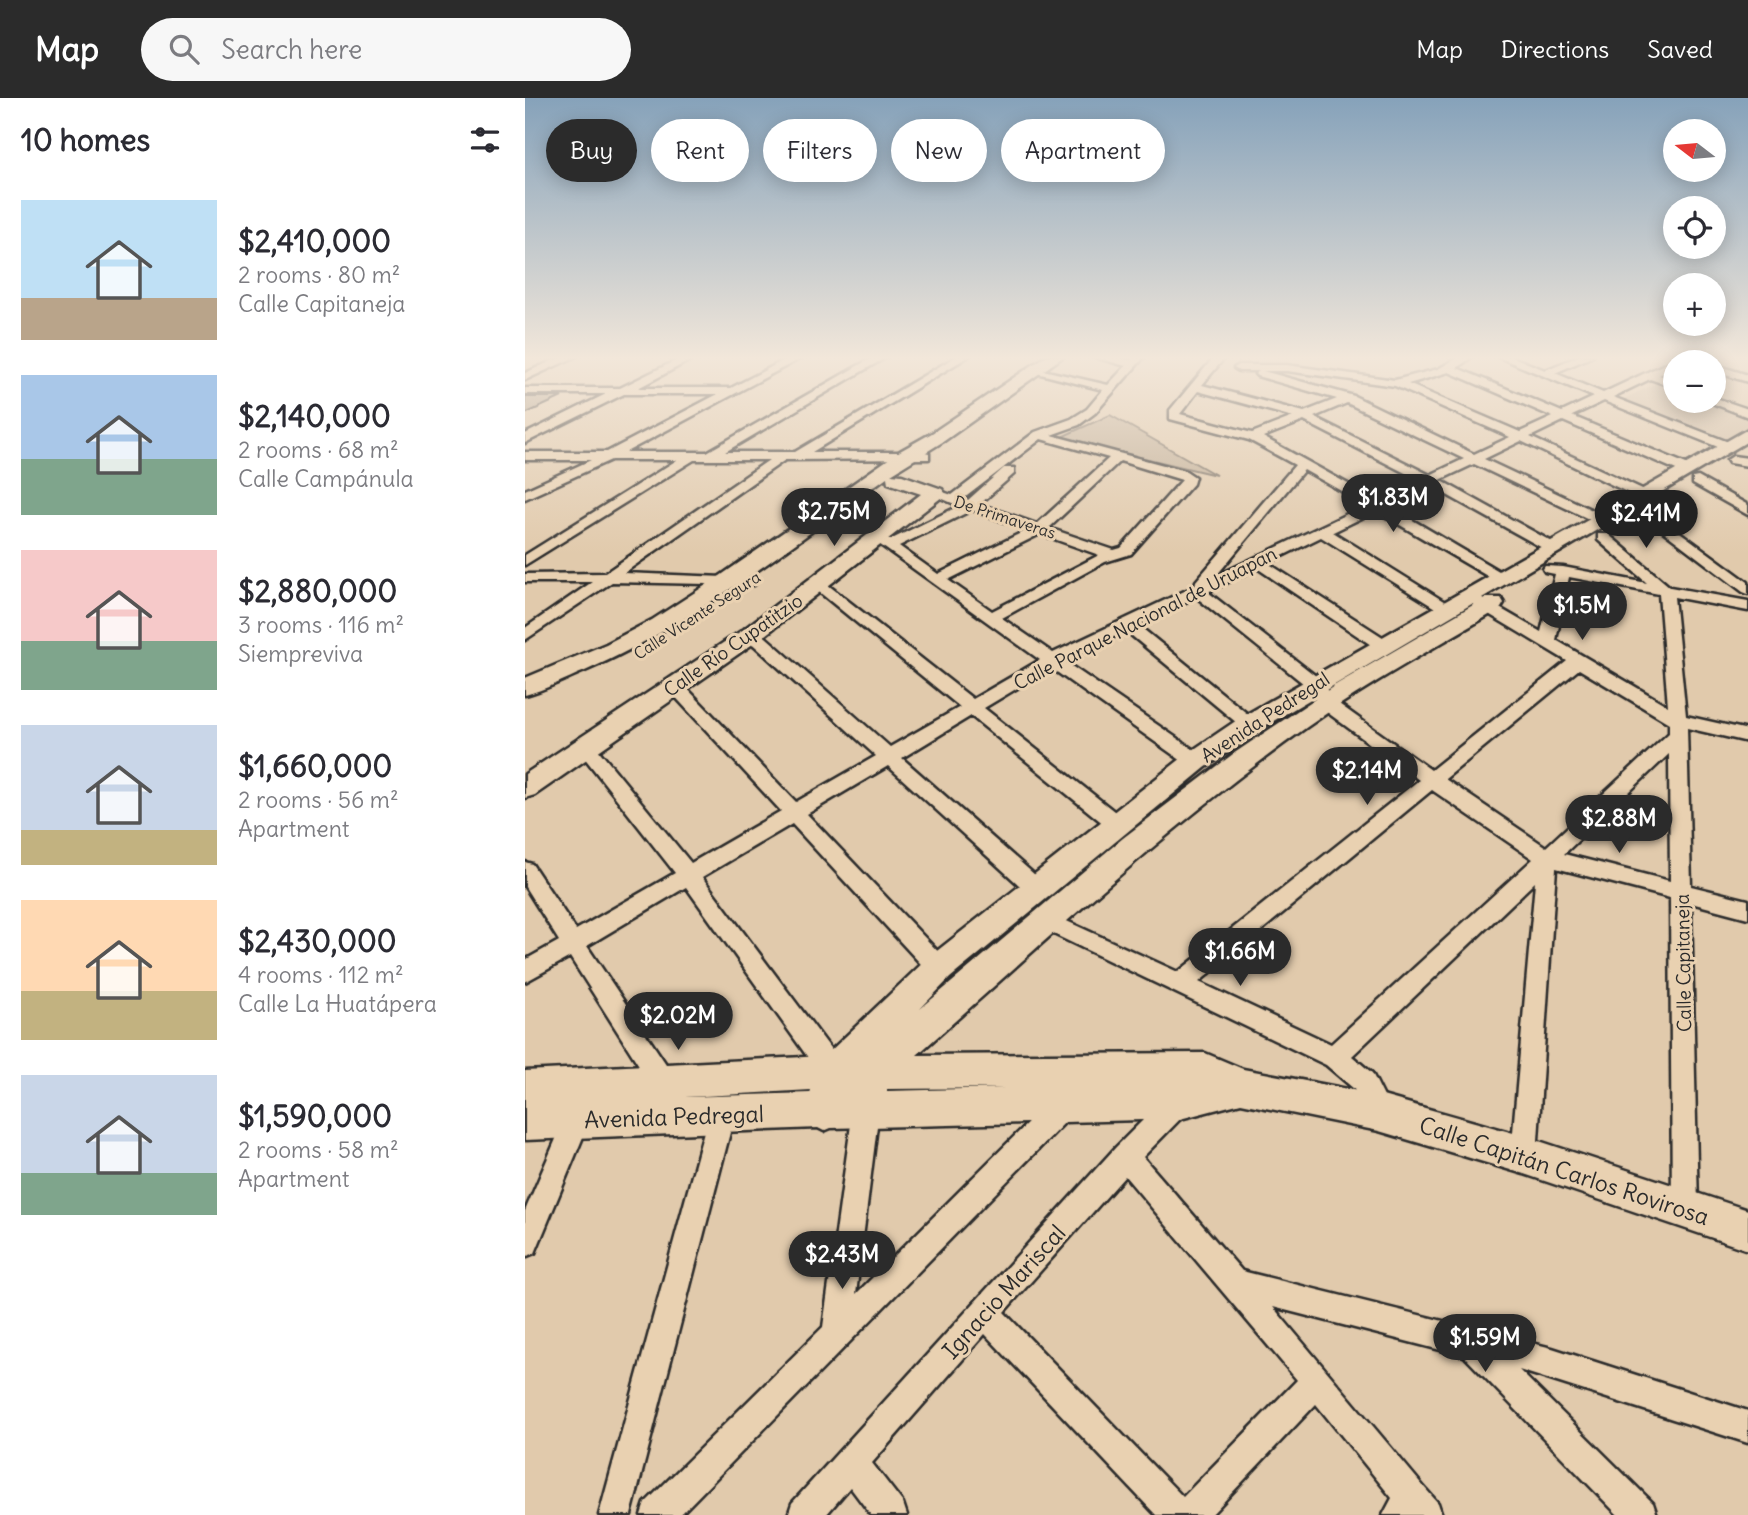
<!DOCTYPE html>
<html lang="en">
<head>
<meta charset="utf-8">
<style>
	:root { --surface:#fff; --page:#f7f7f7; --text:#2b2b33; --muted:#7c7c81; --accent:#2b2b2b }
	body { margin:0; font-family:Delius,sans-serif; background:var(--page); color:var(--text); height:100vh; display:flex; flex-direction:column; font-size:26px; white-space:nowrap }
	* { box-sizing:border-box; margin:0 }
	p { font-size:23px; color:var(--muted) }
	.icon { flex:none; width:38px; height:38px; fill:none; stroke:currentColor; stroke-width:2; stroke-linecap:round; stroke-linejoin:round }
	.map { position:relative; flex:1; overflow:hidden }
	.details { display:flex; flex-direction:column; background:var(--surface); width:525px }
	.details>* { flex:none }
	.top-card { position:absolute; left:21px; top:21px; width:665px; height:63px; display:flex; gap:14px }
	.needle { width:46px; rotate:286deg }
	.controls { position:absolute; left:1138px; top:21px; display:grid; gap:14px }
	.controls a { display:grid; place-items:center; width:63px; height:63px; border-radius:50%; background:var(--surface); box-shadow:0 4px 18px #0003; font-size:35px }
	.price { position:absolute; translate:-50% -60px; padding:0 16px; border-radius:24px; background:var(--accent); color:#fff; font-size:23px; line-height:46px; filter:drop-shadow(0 2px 4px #0008) }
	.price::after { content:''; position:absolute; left:50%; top:42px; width:21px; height:16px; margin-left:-10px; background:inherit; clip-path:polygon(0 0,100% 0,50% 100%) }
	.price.on { background:#222; color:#fff }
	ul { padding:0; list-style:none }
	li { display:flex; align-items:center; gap:21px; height:175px; padding:0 21px }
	li span { display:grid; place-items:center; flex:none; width:196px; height:140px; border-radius:0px; color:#555 }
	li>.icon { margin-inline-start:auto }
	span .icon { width:84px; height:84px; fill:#fffc; stroke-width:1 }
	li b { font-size:30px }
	h2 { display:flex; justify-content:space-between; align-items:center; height:84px; padding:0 21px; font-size:30px }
	.pill { padding:0 24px; border-radius:32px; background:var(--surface); box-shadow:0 4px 18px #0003; font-size:24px; line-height:63px }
	.pill.on { background:var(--accent); color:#fff }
	header { display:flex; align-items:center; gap:42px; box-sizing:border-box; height:98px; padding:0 35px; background:var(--accent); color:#fff }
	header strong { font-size:33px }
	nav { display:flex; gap:38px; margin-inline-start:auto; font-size:24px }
	.search { width:490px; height:63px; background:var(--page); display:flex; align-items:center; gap:18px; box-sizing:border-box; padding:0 24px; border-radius:38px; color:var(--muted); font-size:26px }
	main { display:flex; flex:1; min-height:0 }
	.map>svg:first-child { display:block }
</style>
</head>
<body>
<header>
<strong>Map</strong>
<div class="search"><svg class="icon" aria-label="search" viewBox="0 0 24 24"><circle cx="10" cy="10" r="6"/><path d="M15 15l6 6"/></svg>Search here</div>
<nav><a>Map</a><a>Directions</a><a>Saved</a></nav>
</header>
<main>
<section class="details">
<h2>10 homes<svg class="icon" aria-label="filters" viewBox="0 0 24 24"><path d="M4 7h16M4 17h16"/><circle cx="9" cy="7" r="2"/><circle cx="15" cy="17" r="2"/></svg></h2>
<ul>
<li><span style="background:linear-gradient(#bfe0f5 70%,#b9a48a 0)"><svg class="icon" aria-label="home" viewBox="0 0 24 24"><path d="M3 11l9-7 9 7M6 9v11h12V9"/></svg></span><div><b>$2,410,000</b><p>2 rooms · 80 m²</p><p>Calle Capitaneja</p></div></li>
<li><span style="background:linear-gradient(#a9c7e8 60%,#7fa58c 0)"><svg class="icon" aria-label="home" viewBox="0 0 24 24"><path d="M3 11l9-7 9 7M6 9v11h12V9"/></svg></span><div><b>$2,140,000</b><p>2 rooms · 68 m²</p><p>Calle Campánula</p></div></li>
<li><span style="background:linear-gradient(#f6c9c9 65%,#7fa58c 0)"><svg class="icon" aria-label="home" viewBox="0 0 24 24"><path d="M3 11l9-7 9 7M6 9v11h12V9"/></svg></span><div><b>$2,880,000</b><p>3 rooms · 116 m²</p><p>Siempreviva</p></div></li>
<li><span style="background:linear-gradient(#c9d6e8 75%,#c2b280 0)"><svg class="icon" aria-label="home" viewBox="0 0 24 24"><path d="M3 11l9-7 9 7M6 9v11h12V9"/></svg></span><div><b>$1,660,000</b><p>2 rooms · 56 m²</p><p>Apartment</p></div></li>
<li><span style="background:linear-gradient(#ffd9b3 65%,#c2b280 0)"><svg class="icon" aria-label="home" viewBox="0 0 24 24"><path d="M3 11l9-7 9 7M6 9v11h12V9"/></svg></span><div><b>$2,430,000</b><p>4 rooms · 112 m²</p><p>Calle La Huatápera</p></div></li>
<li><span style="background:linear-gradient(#c9d6e8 70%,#7fa58c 0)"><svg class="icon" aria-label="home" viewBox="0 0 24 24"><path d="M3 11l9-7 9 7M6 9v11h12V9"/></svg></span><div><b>$1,590,000</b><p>2 rooms · 58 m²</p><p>Apartment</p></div></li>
</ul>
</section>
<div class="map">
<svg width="1223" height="1417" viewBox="0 0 1223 1417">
	<rect width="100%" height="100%" fill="#e1caac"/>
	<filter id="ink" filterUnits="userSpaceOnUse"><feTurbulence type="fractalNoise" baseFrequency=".0143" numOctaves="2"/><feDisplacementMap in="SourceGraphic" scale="14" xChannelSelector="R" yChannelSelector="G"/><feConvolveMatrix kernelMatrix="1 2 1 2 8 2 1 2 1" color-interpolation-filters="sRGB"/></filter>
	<g filter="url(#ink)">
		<polygon fill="#d0bba0" points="1134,284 1150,290 1150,303 1185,303 1223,317 1223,331 1203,343 1099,301"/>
		<polygon fill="#c0ad94" stroke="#766c60" stroke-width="2" points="585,317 691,377 534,340"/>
		<polygon fill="#a99983" stroke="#2b2b2b" stroke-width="2" points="0,299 37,299 0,316"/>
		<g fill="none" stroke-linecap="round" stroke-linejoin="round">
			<defs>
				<g id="street">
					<polygon points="38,258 52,258 0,282 0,275"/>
					<polygon points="160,258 173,258 113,290 206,290 267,258 280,258 101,354 182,354 350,258 363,258 200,354 270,354 432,258 444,258 287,354 400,354 404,355 404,361 260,362 99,475 224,480 231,484 229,487 87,484 0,542 0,530 67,484 0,484 0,476 80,475 244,362 169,362 0,467 0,457 152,362 86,362 0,401 0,392 66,362 0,362 0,354 82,354 193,296 99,296 0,345 0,336 81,296 0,296 0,290 95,290"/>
					<path d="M566,258H585L605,262L609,258H620L570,315L554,327L526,337L661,373L670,379L668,386L606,456L580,464L477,520L528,555L670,488L671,483L770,367L724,342L645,321V312L690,258H701L677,287L779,314L812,301L732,278L730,276L734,273H714L709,270L714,267H762L870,282L913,271L936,258H948L932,270L1037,314L1069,299L971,258H985L1020,272L1054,258H1068L1030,275L1078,295L1146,263H1154L1150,264V269L1134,277L1150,283V290L1125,281L1088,299L1206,345V351H1198L1079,303L1047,318L1166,368V374H1156L1038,323L1005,339L1141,402V408H1131L996,343L959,361L1080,418V424H1070L949,366L915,382L1031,446V452H1021L904,387L862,407L979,476L981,479L979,482H969L851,413L808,434L925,507L928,510L925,513H915L796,439L743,465L864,543L866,547L864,551H852L732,470L683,494L796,582L807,601L906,672L1042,563L937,500L934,497L937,494H947L1016,534L1030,476L1020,474L1018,471L1020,468L1038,469L1122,485L1073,442V436H1083L1145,489L1223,503V513L1149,499L1161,618L1223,632V644L1162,630L1166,788L1223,802V820L1166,805L1173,1110L1170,1120L1160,1123L1150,1120L1147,1110L1145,800L1031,770L1012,1057L1008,1066L999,1070L990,1066L986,1057L1010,784L827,958L847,975L867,1015L863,1024L854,1027L845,1024L829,991L801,967L514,829L511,823L514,817L522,814L653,874L894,682L795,609L784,590L671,499L613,527L730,622L733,626L730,630H718L601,533L539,563L678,658L680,663L678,668H664L526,570L459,610L599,721L602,726L599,731L592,734L585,731L446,618L377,660L519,785L522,791L519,797L512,799L505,797L363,668L282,716L422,863L425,870L422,877L414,880L406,877L267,726L177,779L317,966L320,974L317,982L308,986L299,982L161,789L62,848L147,975L150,983L147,991L138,995L129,991L45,859L0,884V862L34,843L0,789V764L7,766L51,832L150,775L55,654L52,649L55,644H67L166,765L256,713L144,592L142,588L144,584H156L271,704L351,658L221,540L219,536L221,532H233L365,649L435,609L288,489L285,486L288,483H298L448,601L515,562L347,441L354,437L365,442L434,408L411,398L418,394L427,397L510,334L546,321L562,311L578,292L504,273L509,270L583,287L601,268ZM738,273H762L870,288L985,339L949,356L829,298ZM924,274L1028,319L995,334L883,286ZM673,293L768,319L727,335L655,316ZM822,305L939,361L905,377L789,319ZM779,323L894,382L852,402L738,339ZM516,341L584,360L512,426L455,406L489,376V370H479L443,402L438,401ZM595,363L657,382L596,450L589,452L524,430ZM779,372L841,407L691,478ZM447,412L502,432L413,476L374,448ZM515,436L574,457L467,513L423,482ZM1044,479L1134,496L1143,608L1031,542ZM1054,571L1144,625V635L1021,749L920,681ZM1144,656L1145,783L1039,756ZM907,692L1008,761L806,946L674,884Z"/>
					<polygon points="1152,258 1167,258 1180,264 1165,264"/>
					<polygon points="1188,266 1223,277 1223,284 1188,273"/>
					<polygon points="1188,299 1223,311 1223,319 1184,304 1188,303"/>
					<polygon points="1208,358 1223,360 1223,368 1204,365 1202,362"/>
					<polygon points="1173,379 1223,407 1223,417 1168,386 1168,380"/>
					<polygon points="1107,399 1223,484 1223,496 1218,494 1102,406 1100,403"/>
					<path d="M655,991L664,994L667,1003L664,1012L618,1059L717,1173L1027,1250L1223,1313V1345L994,1272L1128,1405L1132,1417H1093L939,1258L748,1209L899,1389L913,1405L917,1417H858L867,1400L791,1306L686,1417H631L460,1236L347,1365L378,1405L382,1417H346L325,1389L301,1417H263L267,1405L591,1049L646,994ZM600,1078L772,1282L658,1399L479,1214Z"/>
					<polygon points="539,995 548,998 551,1007 548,1016 155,1417 116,1417 120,1405 298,1229 328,1012 332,1003 341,1000 350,1003 354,1012 331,1196 530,998"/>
					<polygon points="197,1003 206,1006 210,1015 106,1417 74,1417 184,1015 188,1006"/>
					<polygon points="52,1010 61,1013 65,1022 10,1155 0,1159 0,1113 43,1013"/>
				</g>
				<g id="secondary">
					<path d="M521,258H539L419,343L366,376L377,377L417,391L420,395L417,399L235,541L10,697L0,700V676L219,531L396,396L363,385L362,379C264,449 170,525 60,573C40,581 20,592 0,597V580L81,546L127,522L195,478L375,353L407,335Z"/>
					<path d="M1223,331V343L733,632L680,670L425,880L395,911L598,740L708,656L812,586L960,500H976L979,505L976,510C911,549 844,585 782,629C643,728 519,844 392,957L680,955L718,971L854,997L999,1038L1223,1112V1152L999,1076L854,1033L716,1005L655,1021L306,1030L299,1033L293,1030L0,1042V973L300,958L403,860L662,656L715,620ZM479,990L362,993V991ZM286,992L285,995L160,999Z"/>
				</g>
			</defs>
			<use href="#street" stroke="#2b2b2b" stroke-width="5"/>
			<use href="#secondary" stroke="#2b2b2b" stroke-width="5"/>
			<use href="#street" fill="#e9d1b1" fill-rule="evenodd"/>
			<use href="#secondary" fill="#e9d1b1" fill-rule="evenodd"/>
		</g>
	</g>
	<linearGradient id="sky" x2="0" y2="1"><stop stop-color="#86a2ba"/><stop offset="0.57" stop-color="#f2e7da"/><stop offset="1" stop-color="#f2e7da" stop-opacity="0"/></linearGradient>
	<rect width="1223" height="456" fill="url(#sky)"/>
	<g text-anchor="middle" stroke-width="6" stroke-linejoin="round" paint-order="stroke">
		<g font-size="16" fill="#2b2b2b" stroke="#e9d1b1">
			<text transform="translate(480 419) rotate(18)" y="6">De Primaveras</text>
			<text transform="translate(172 517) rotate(-33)" y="6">Calle Vicente Segura</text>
		</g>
		<g font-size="19" fill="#2b2b2b" stroke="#e9d1b1">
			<text transform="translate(620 520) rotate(-27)" y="7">Calle Parque Nacional de Uruapan</text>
			<text transform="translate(208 547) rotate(-35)" y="7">Calle Río Cupatitzio</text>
			<text transform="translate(740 619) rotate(-33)" y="7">Avenida Pedregal</text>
			<text transform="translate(1158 865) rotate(-91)" y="7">Calle Capitaneja</text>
		</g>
		<g font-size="23" fill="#2b2b2b" stroke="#e9d1b1">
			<text transform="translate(149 1019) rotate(-2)" y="8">Avenida Pedregal</text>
			<text transform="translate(1039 1073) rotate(18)" y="8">Calle Capitán Carlos Rovirosa</text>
			<text transform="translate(479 1194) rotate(-48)" y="8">Ignacio Mariscal</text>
		</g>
	</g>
</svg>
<div class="controls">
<a><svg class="needle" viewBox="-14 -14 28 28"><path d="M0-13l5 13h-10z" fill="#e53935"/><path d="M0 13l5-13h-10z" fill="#7c7c81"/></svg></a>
<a><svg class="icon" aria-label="locate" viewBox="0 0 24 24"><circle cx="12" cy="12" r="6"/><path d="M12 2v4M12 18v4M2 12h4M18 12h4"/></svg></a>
<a>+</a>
<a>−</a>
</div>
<b class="price" style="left:868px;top:436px">$1.83M</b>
<b class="price" style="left:309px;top:450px">$2.75M</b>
<b class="price on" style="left:1121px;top:452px">$2.41M</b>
<b class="price" style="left:1057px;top:544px">$1.5M</b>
<b class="price" style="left:842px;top:709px">$2.14M</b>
<b class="price" style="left:1094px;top:757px">$2.88M</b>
<b class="price" style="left:715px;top:890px">$1.66M</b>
<b class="price" style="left:153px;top:954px">$2.02M</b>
<b class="price" style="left:317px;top:1193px">$2.43M</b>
<b class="price" style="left:960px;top:1276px">$1.59M</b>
<div class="top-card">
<a class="pill on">Buy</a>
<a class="pill">Rent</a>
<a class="pill">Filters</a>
<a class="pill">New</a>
<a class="pill">Apartment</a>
</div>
</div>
</main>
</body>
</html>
